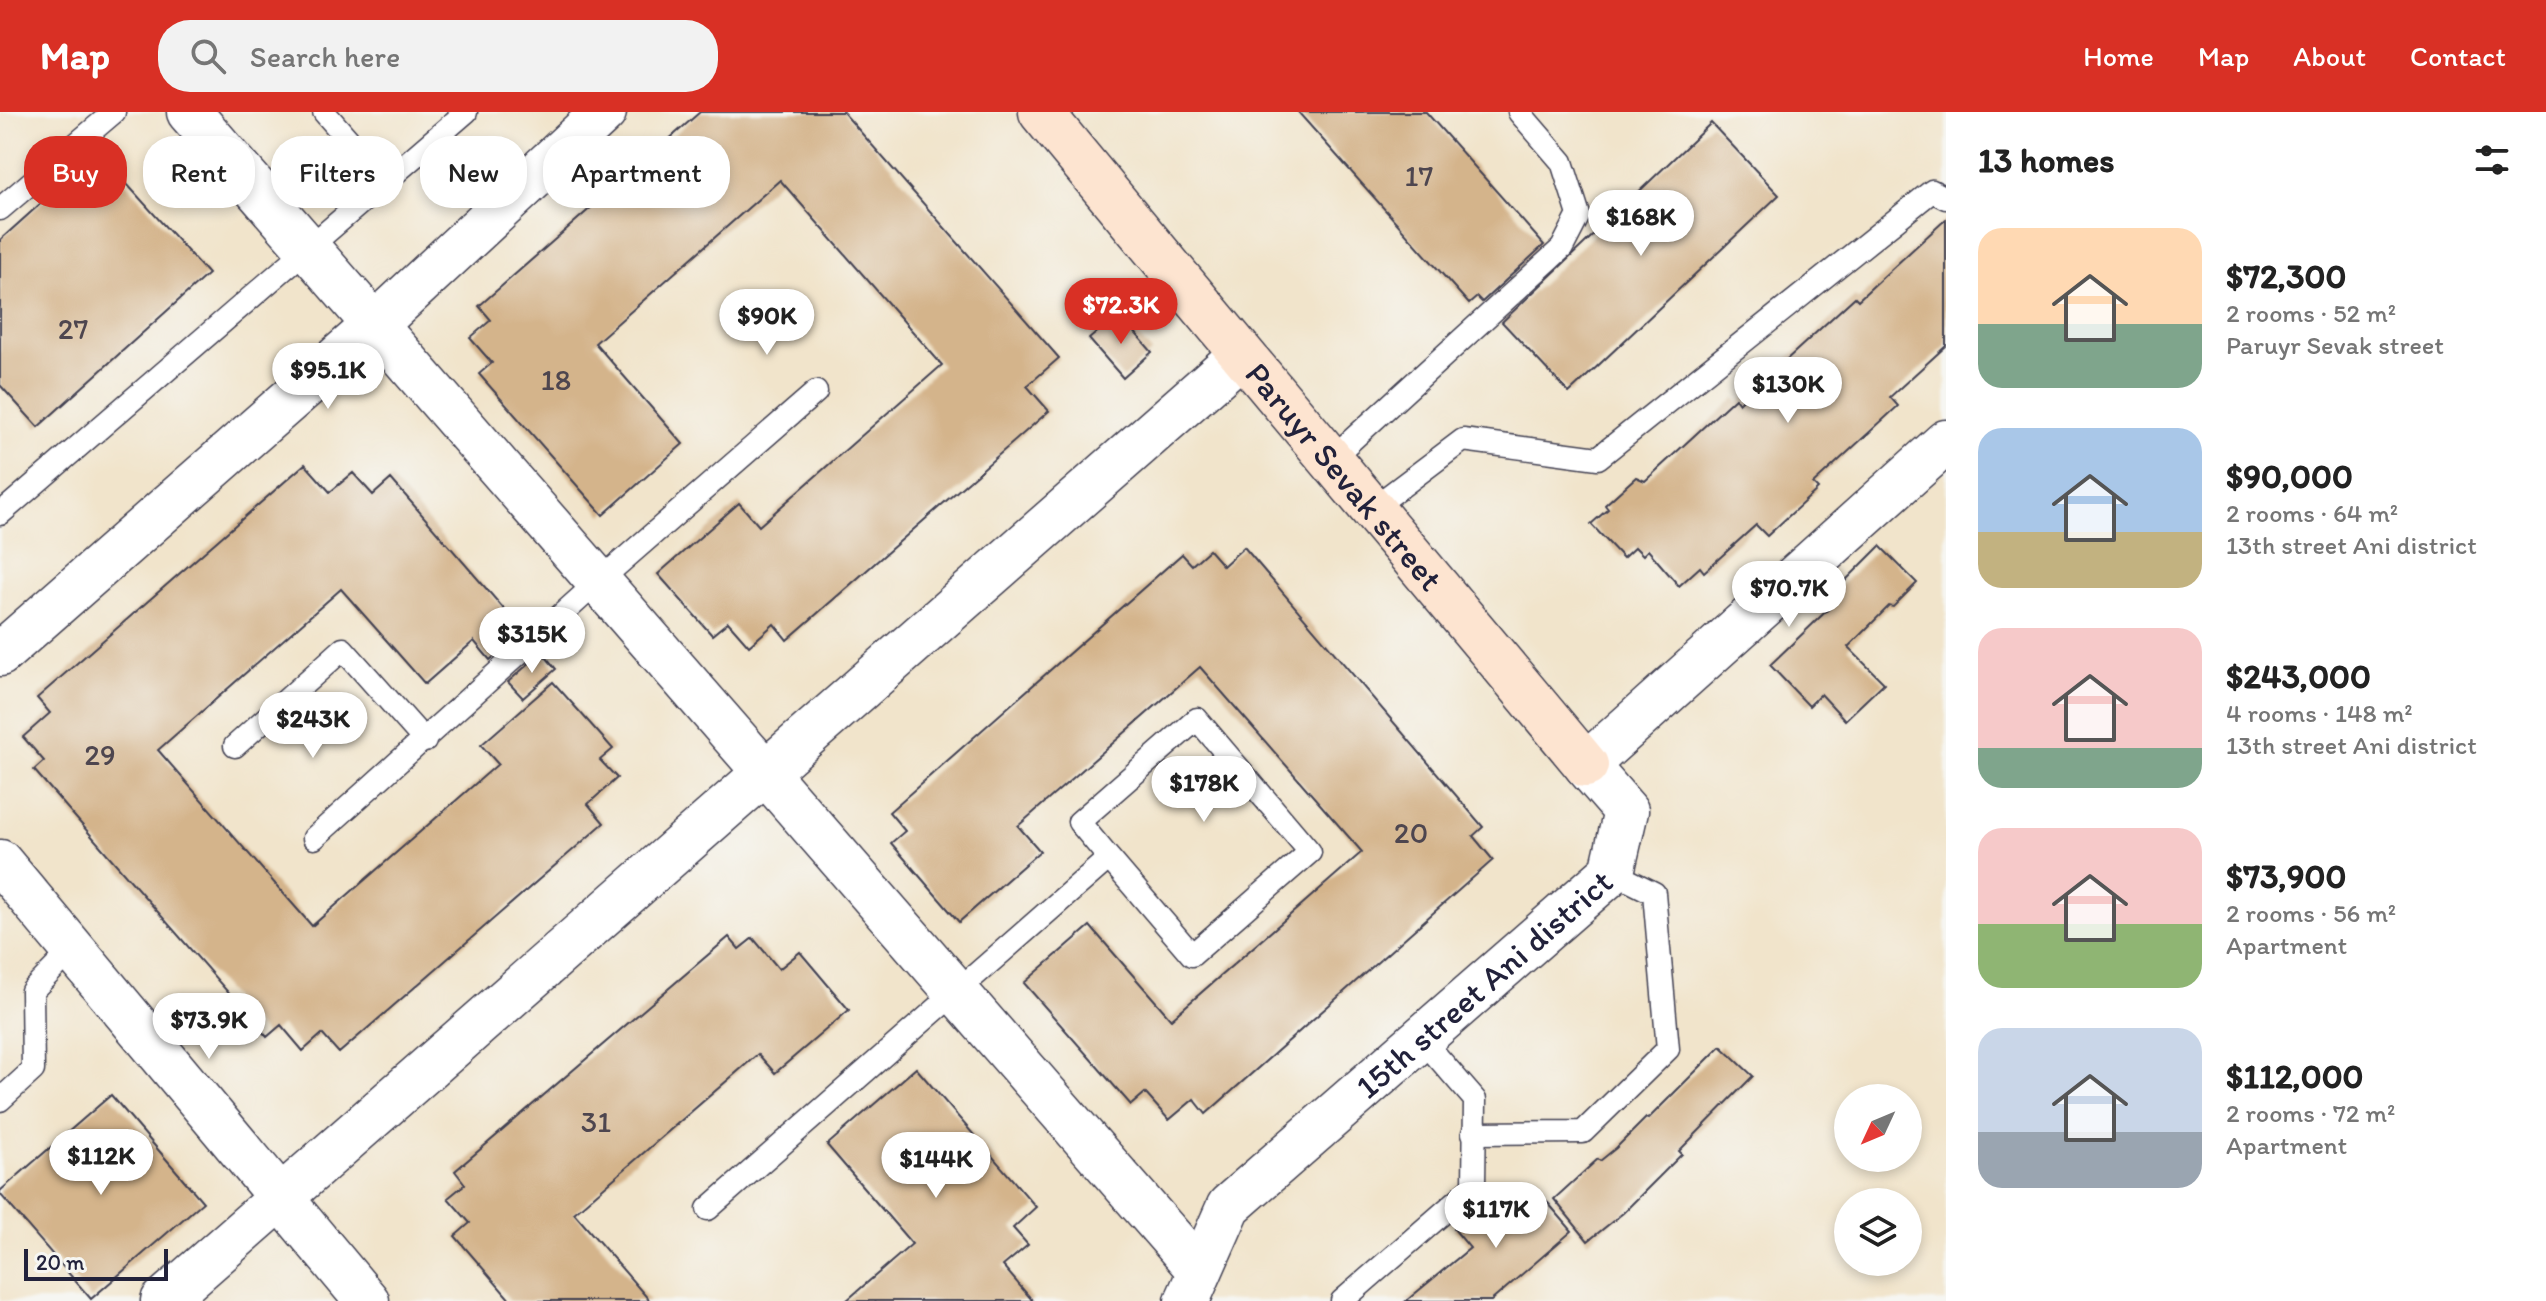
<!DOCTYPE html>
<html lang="en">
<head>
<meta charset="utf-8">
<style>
	:root { --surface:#fff; --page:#f2f2f2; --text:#222; --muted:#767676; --accent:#d93025 }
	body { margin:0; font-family:Itim,sans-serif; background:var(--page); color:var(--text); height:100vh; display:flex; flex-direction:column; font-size:30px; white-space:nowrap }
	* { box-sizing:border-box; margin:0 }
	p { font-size:26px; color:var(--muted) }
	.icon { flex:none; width:44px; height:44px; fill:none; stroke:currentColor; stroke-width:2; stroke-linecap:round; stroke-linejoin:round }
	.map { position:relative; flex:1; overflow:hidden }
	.panel { display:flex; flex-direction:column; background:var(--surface); width:600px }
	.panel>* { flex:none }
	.top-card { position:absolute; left:24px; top:24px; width:760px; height:72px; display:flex; gap:16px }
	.needle { width:52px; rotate:226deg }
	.buttons { position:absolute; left:1834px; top:972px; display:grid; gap:16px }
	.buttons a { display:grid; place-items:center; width:88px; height:88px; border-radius:50%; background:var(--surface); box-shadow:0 4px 12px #0003; font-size:40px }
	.scale { position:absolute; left:24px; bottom:20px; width:144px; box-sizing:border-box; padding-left:8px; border:4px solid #22223b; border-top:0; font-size:22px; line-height:28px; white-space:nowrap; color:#22223b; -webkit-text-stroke:6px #f6f6f2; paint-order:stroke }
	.price { position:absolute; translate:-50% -68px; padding:0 18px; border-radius:28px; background:#fff; color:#222; font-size:26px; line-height:52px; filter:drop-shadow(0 2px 4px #0008) }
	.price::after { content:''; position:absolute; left:50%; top:48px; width:24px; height:18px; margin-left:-12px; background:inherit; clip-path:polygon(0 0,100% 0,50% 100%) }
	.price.active { background:var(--accent); color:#fff }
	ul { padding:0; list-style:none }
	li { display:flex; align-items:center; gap:24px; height:200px; padding:0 32px }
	li span { display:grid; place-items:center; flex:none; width:224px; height:160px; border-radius:24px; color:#555 }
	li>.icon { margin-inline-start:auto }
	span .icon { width:96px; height:96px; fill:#fffc; stroke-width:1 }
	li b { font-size:34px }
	h2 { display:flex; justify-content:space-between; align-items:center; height:96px; padding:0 32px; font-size:34px }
	.tag { padding:0 28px; border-radius:32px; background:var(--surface); box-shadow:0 4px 12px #0003; font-size:28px; line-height:72px }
	.tag.active { background:var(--accent); color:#fff }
	header { display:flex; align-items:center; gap:48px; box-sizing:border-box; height:112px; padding:0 40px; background:var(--accent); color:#fff }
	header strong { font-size:38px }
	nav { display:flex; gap:44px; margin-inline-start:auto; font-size:28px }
	.search { width:560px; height:72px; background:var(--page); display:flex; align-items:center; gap:20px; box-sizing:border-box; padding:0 28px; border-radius:32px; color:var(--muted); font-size:30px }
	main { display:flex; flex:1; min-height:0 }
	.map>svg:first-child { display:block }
</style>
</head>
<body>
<header>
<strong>Map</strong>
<div class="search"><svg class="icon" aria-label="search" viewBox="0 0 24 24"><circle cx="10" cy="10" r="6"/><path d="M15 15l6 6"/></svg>Search here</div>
<nav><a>Home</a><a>Map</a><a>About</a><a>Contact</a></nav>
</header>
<main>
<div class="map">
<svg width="1946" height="1189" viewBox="0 0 1946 1189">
	<rect width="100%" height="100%" fill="#f6f6f2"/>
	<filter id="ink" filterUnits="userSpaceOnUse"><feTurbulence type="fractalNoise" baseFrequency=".0125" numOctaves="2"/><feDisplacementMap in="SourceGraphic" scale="16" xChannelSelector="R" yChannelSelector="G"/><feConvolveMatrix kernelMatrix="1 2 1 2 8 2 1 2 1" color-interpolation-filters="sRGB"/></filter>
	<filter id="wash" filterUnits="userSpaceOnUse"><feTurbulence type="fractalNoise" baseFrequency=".006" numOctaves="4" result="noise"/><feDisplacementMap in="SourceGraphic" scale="32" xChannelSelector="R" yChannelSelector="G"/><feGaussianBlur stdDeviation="1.8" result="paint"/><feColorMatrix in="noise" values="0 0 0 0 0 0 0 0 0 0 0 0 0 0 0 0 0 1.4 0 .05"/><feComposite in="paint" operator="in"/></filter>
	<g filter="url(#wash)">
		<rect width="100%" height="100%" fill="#f1e4cb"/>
		<g id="blocks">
			<g fill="#d4b48b">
				<polygon points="700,0 843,0 1059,246 1027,274 1049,299 787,528 774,512 749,534 728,510 712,523 658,462 739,391 759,414 942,253 780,68 595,231 683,332 603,403 479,262 492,251 470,226 491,208 479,194"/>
				<polygon points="1298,0 1426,0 1544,133 1482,190 1477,185 1469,192"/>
				<polygon points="1711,11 1779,83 1569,281 1502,210"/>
				<polygon points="98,40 208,162 38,315 0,273 0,128"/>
				<polygon points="1946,107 1946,234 1890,285 1898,294 1813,372 1818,377 1767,424 1756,413 1704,460 1700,455 1679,474 1648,438 1643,443 1635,435 1623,446 1591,412 1608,397 1605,393 1636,365 1645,369 1735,286 1739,291 1855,185 1858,188"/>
				<polygon points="1119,202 1152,240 1123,266 1089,227"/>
				<polygon points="305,352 330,380 353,361 373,383 391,367 523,519 490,548 474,529 425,572 341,477 158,638 312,814 498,652 481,633 553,570 613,637 600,648 617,666 588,692 604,711 339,941 322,922 303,939 281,913 267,925 34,658 44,649 23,625 50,601 37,586"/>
				<polygon points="1880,434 1917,471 1893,495 1889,494 1848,535 1884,571 1845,608 1821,582 1809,594 1770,553 1840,486 1834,480"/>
				<polygon points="1244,435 1483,715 1473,724 1493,748 1206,1002 1194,987 1169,1008 1145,981 1131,993 1024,871 1090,814 1171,907 1362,740 1200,555 1018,714 1040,739 959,810 891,731 905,719 889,700 1182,442 1192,453 1209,438 1223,454"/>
				<polygon points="542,540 556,557 523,586 508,570"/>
				<polygon points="729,825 739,837 753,826 779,857 800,840 849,898 775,961 758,942 574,1101 650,1189 511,1189 455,1124 470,1111 448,1086 465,1072 455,1059"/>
				<polygon points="1721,934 1753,964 1679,1039 1682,1042 1623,1101 1588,1129 1554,1087 1598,1047 1600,1049 1616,1036 1646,1006 1648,1007"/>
				<polygon points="916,956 1036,1095 1013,1116 1028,1133 1003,1154 1033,1189 846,1189 912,1132 827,1033"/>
				<polygon points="111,983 203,1090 91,1187 0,1082 0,1079"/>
				<polygon points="1501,1075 1523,1099 1542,1084 1572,1119 1491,1189 1406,1189 1470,1136 1454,1117"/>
			</g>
		</g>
	</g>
	<g filter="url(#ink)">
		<use href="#blocks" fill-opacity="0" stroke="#413f51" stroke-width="2"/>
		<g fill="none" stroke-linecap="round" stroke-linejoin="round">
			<defs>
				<g id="lane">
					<polyline points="324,0 385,70"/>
					<polyline points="0,97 114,0"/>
					<polyline points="1331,347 1562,136 1579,103 1562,50 1519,0"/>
					<polyline points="1373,396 1463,328 1598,346 1932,79 1946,86"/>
					<polyline points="0,402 466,0"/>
					<polyline points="235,634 343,537 425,629"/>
					<polyline points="314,726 599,469 816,280"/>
					<polyline points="0,988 33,958 32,879 72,838"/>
					<polyline points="1473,1021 1583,1020 1668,937 1654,781 1612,760"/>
					<polyline points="708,1097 1109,746 1079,710 1197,607 1310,740 1192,843 1109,746"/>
					<polyline points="1342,1189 1474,1074 1475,988 1421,926"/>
				</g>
				<g id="street">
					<polyline points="189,0 1200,1159"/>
					<polyline points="0,542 375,213 604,0"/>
					<polyline points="0,750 367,1189"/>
					<polyline points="163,1189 1241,243"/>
					<path id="s1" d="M1187,1189L1229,1094L1612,760L1626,699L1586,653L1946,330"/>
				</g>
				<g id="secondary">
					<path id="s2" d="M1041,0C1221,219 1405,435 1586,653"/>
				</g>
			</defs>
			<use href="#lane" stroke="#413f51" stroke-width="25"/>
			<use href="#street" stroke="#413f51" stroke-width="47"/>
			<use href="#secondary" stroke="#413f51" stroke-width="47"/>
			<use href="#lane" stroke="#fff" stroke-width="22"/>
			<use href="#street" stroke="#fff" stroke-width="44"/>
			<use href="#secondary" stroke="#fde4d0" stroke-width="44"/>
		</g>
	</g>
	<g text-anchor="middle" stroke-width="6" stroke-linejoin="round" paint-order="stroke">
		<g font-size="30" fill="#4e464f">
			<text x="1419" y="74">17</text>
			<text x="73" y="227">27</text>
			<text x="556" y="278">18</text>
			<text x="100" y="653">29</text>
			<text x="1411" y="731">20</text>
			<text x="596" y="1020">31</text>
		</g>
		<g font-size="34" fill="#22223b" stroke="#f6f6f2">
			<text dy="12" stroke="none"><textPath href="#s2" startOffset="474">Paruyr Sevak street</textPath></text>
			<text dy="12" stroke="none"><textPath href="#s1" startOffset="442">15th street Ani district</textPath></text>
		</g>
	</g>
</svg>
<div class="buttons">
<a><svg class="needle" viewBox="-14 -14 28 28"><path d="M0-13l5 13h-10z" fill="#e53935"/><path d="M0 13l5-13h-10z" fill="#767676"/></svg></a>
<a><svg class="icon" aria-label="layers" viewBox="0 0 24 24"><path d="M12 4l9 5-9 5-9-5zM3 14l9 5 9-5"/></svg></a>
</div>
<div class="scale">20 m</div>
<b class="price" style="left:1641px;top:146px">$168K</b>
<b class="price active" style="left:1121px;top:234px">$72.3K</b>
<b class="price" style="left:767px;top:245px">$90K</b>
<b class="price" style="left:328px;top:299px">$95.1K</b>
<b class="price" style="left:1788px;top:313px">$130K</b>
<b class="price" style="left:1789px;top:517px">$70.7K</b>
<b class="price" style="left:532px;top:563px">$315K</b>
<b class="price" style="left:313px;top:648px">$243K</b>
<b class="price" style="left:1204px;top:712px">$178K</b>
<b class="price" style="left:209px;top:949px">$73.9K</b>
<b class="price" style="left:101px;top:1085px">$112K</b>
<b class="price" style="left:936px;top:1088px">$144K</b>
<b class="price" style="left:1496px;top:1138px">$117K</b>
<div class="top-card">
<a class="tag active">Buy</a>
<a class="tag">Rent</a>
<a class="tag">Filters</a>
<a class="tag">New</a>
<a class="tag">Apartment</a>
</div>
</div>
<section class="panel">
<h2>13 homes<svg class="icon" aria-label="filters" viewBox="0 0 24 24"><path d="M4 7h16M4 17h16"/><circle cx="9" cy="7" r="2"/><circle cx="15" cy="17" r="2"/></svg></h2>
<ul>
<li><span style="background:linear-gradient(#ffd9b3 60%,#7fa58c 0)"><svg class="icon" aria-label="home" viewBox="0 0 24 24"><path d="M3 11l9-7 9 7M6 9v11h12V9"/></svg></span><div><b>$72,300</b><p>2 rooms · 52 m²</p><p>Paruyr Sevak street</p></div></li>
<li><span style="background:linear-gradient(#a9c7e8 65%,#c2b280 0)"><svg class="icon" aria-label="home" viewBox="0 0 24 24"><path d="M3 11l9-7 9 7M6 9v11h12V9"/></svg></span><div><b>$90,000</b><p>2 rooms · 64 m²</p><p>13th street Ani district</p></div></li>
<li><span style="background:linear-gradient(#f6c9c9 75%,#7fa58c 0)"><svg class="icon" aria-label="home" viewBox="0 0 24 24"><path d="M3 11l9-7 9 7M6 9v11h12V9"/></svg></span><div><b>$243,000</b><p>4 rooms · 148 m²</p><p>13th street Ani district</p></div></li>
<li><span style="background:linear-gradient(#f6c9c9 60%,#8fb573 0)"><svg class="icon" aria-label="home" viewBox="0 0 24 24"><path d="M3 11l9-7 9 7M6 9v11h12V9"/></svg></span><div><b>$73,900</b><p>2 rooms · 56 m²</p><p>Apartment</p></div></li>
<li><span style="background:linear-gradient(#c9d6e8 65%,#9aa5b1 0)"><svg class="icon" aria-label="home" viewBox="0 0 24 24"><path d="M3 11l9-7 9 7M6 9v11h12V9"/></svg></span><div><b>$112,000</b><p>2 rooms · 72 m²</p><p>Apartment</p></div></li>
</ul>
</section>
</main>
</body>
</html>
